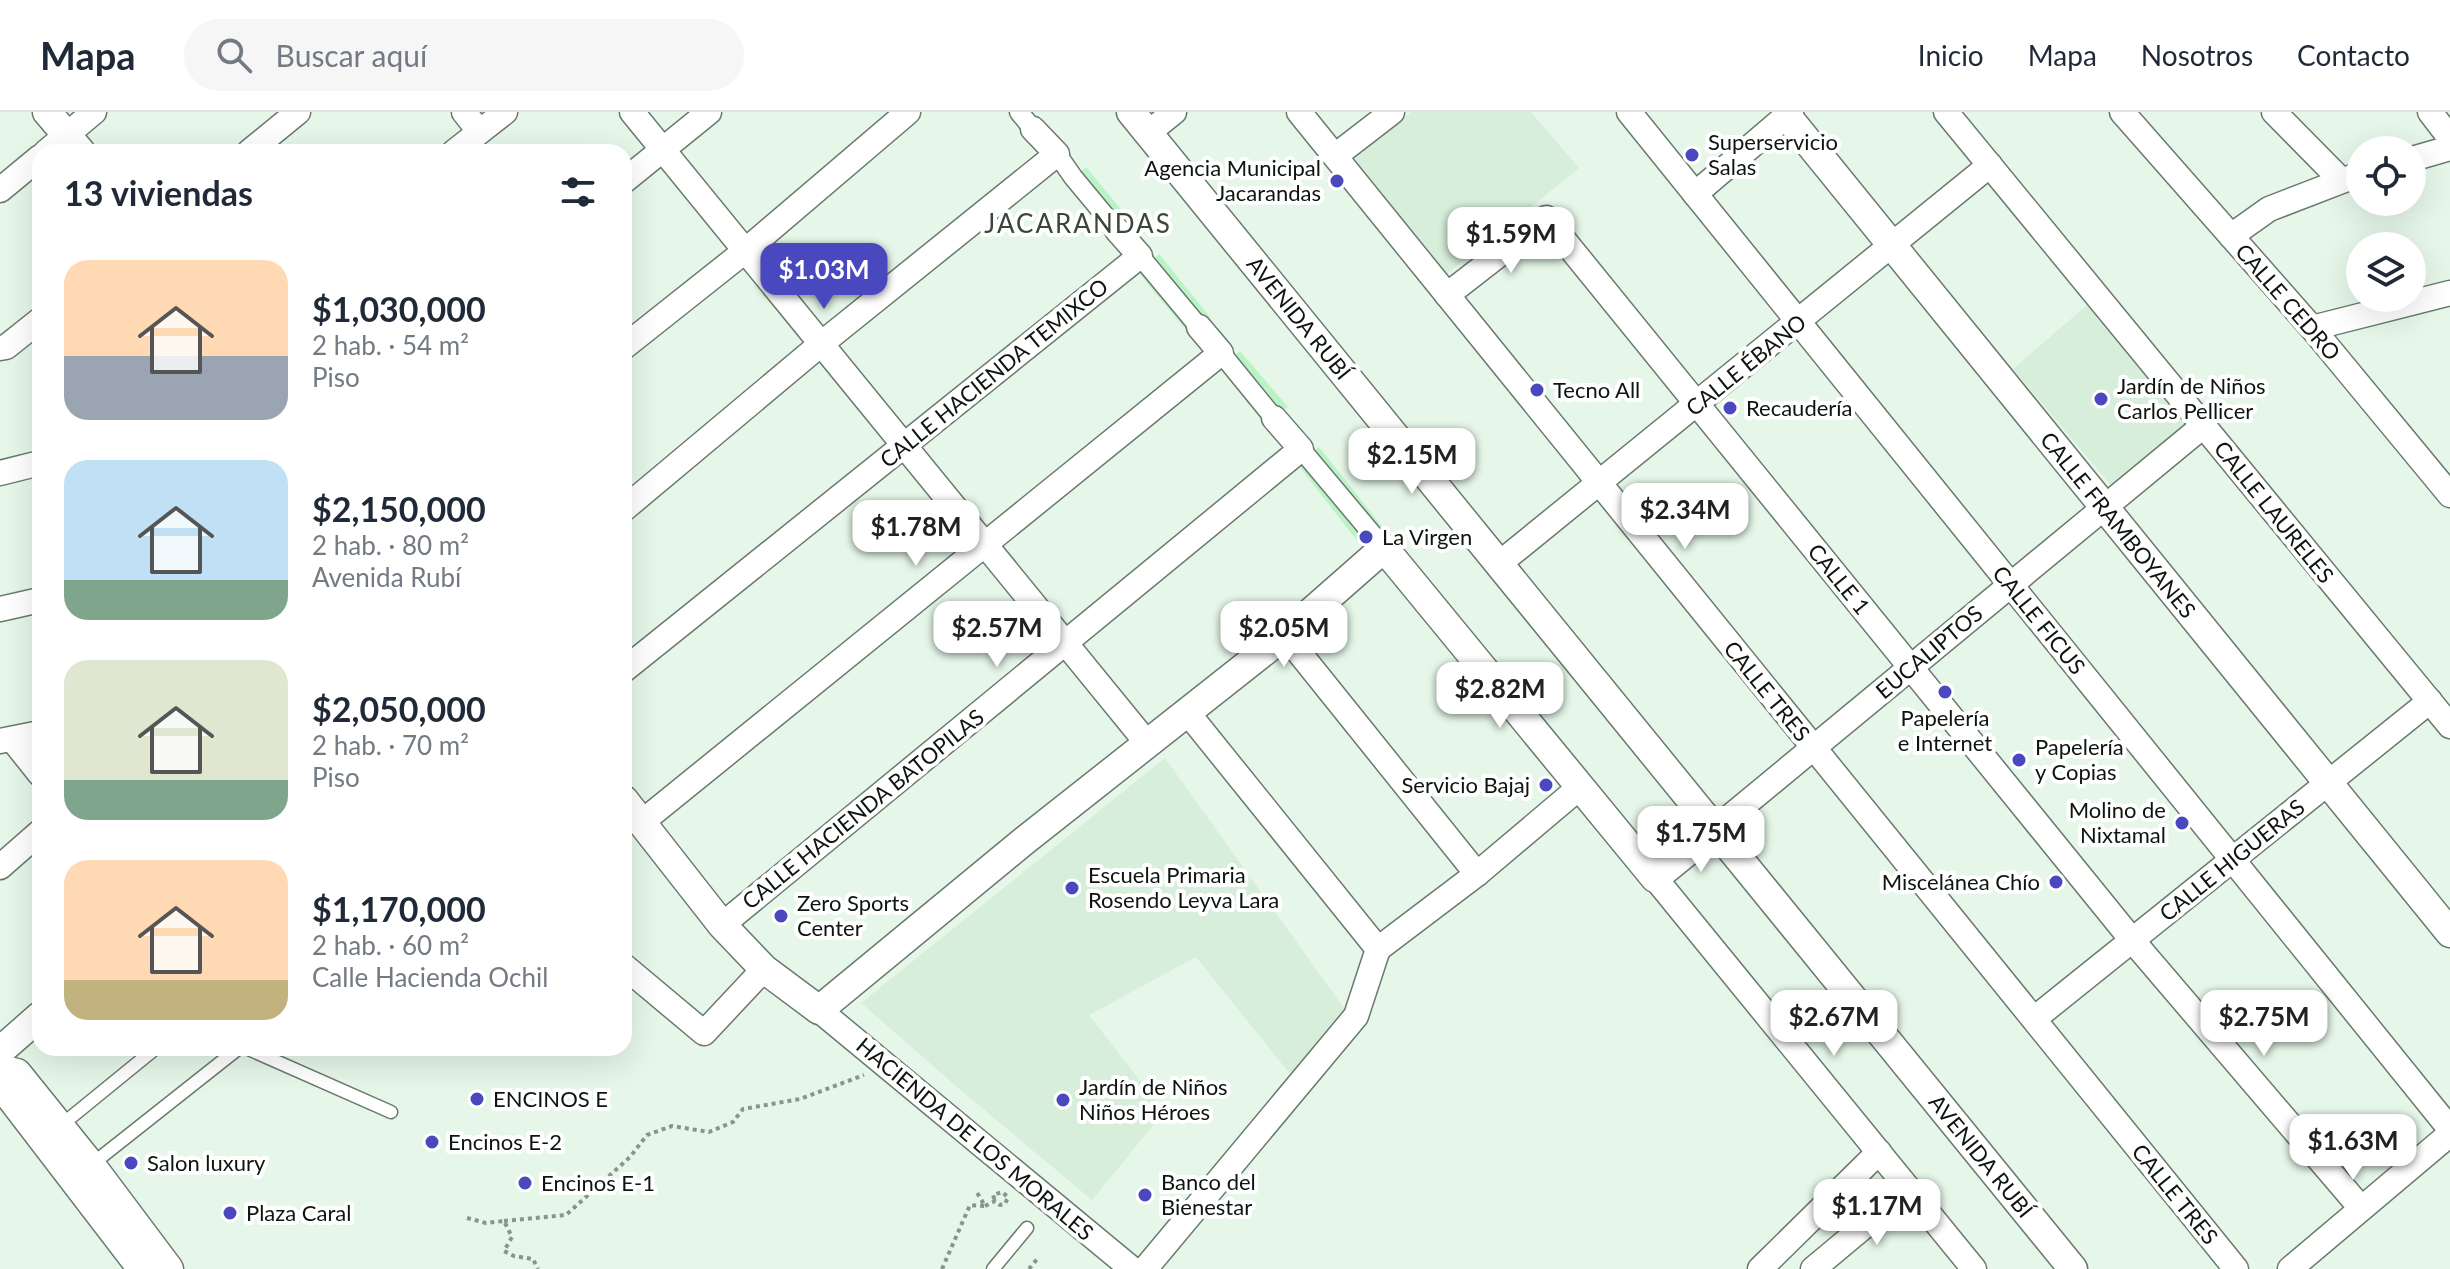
<!DOCTYPE html>
<html lang="es">
<head>
<meta charset="utf-8">
<style>
	:root { --surface:#fff; --page:#f6f6f7; --text:#1f2937; --muted:#747a83; --line:#e0e1e3; --accent:#4948be }
	body { margin:0; font-family:Lato,sans-serif; background:var(--page); color:var(--text); height:100vh; display:flex; flex-direction:column; font-size:30px; white-space:nowrap }
	* { box-sizing:border-box; margin:0 }
	p { font-size:26px; color:var(--muted) }
	.icon { flex:none; width:44px; height:44px; fill:none; stroke:currentColor; stroke-width:2; stroke-linecap:round; stroke-linejoin:round }
	.map { position:relative; flex:1; overflow:hidden }
	.panel { position:absolute; left:32px; top:32px; width:600px; height:912px; display:flex; flex-direction:column; background:var(--surface); border-radius:24px; box-shadow:0 8px 32px #0002 }
	.panel>* { flex:none }
	.tools { position:absolute; left:2346px; top:24px; display:grid; gap:16px }
	.tools a { display:grid; place-items:center; width:80px; height:80px; border-radius:50%; background:var(--surface); box-shadow:0 8px 32px #0002; font-size:40px }
	.price { position:absolute; translate:-50% -68px; padding:0 18px; border-radius:16px; background:#fff; color:#222; font-size:26px; line-height:52px; filter:drop-shadow(0 2px 4px #0008) }
	.price::after { content:''; position:absolute; left:50%; top:48px; width:24px; height:18px; margin-left:-12px; background:inherit; clip-path:polygon(0 0,100% 0,50% 100%) }
	.price.selected { background:var(--accent); color:#fff }
	ul { padding:0; list-style:none }
	li { display:flex; align-items:center; gap:24px; height:200px; padding:0 32px }
	li span { display:grid; place-items:center; flex:none; width:224px; height:160px; border-radius:24px; color:#555 }
	li>.icon { margin-inline-start:auto }
	span .icon { width:96px; height:96px; fill:#fffc; stroke-width:1 }
	li b { font-size:34px }
	h2 { display:flex; justify-content:space-between; align-items:center; height:96px; padding:0 32px; font-size:34px }
	header { display:flex; align-items:center; gap:48px; box-sizing:border-box; height:112px; padding:0 40px; background:var(--surface); border-bottom:2px solid var(--line) }
	header strong { font-size:38px }
	nav { display:flex; gap:44px; margin-inline-start:auto; font-size:28px }
	.search { width:560px; height:72px; background:var(--page); display:flex; align-items:center; gap:20px; box-sizing:border-box; padding:0 28px; border-radius:44px; color:var(--muted); font-size:30px }
	.map>svg:first-child { display:block }
</style>
</head>
<body>
<header>
<strong>Mapa</strong>
<div class="search"><svg class="icon" aria-label="search" viewBox="0 0 24 24"><circle cx="10" cy="10" r="6"/><path d="M15 15l6 6"/></svg>Buscar aquí</div>
<nav><a>Inicio</a><a>Mapa</a><a>Nosotros</a><a>Contacto</a></nav>
</header>
<div class="map">
<svg width="2450" height="1157" viewBox="0 0 2450 1157">
	<rect width="100%" height="100%" fill="#e6f7e9"/>
	<g fill="#d6eeda">
		<polygon points="1411,0 1531,0 1579,56 1447,162 1353,45"/>
		<polygon points="2087,193 2188,316 2114,377 2013,257"/>
		<polygon points="1165,646 1346,899 1291,963 1196,845 1089,903 1164,1000 1092,1088 957,975 861,891"/>
	</g>
	<g fill="#bbf3c7">
		<polygon points="1086,55 1129,107 1110,124 1067,71"/>
		<polygon points="1159,142 1210,205 1190,223 1139,161"/>
		<polygon points="1240,239 1288,295 1265,312 1220,256"/>
		<polygon points="1319,335 1384,417 1362,435 1298,353"/>
	</g>
	<g fill="none" stroke-linecap="round" stroke-linejoin="round">
		<defs>
			<g id="service">
				<polyline points="246,936 391,1000"/>
				<polyline points="59,1015 156,936"/>
				<polyline points="91,1053 239,936"/>
				<polyline points="993,1157 1027,1116"/>
			</g>
			<g id="pedestrian">
				<polyline points="1019,0 1033,17"/>
				<polyline points="1057,42 1073,65 1117,118"/>
				<polyline points="1140,144 1199,215"/>
				<polyline points="1221,241 1274,306"/>
				<polyline points="1301,337 1384,436"/>
			</g>
			<g id="minor">
				<polyline points="464,0 479,19"/>
				<polyline points="632,0 1147,631"/>
				<polyline points="1299,0 2236,1157"/>
				<polyline points="1629,0 2450,1017"/>
				<polyline points="1946,0 2450,614"/>
				<polyline points="2122,0 2312,216 2450,383"/>
				<polyline points="2274,0 2341,68"/>
				<polyline points="2430,0 2450,26"/>
				<polyline points="1148,21 1174,0"/>
				<polyline points="46,40 94,0"/>
				<polyline points="249,40 298,0"/>
				<polyline points="454,40 505,0"/>
				<polyline points="1335,44 1392,0"/>
				<polyline points="2412,47 2450,36"/>
				<polyline points="624,69 709,0"/>
				<polyline points="0,78 40,45"/>
				<polyline points="1695,82 1791,0"/>
				<polyline points="2231,124 2269,97 2360,62"/>
				<polyline points="1447,183 1546,106 2132,828 2360,1095"/>
				<polyline points="2312,216 2450,181"/>
				<polyline points="624,235 745,139 908,0"/>
				<polyline points="0,236 6,235 40,208"/>
				<polyline points="0,361 40,351"/>
				<polyline points="624,397 821,232 1057,42 1033,17"/>
				<polyline points="1500,451 1990,53"/>
				<polyline points="0,497 40,488"/>
				<polyline points="1285,523 1477,762"/>
				<polyline points="624,558 1140,144 1117,118"/>
				<polyline points="1187,600 1378,837"/>
				<polyline points="12,627 40,662"/>
				<polyline points="0,629 40,621"/>
				<polyline points="642,710 1221,241 1199,215"/>
				<polyline points="1714,718 2203,314"/>
				<polyline points="0,755 40,720"/>
				<polyline points="1655,766 1974,1157"/>
				<polyline points="722,813 1301,337 1274,306"/>
				<polyline points="1378,837 1477,762 1580,675"/>
				<polyline points="624,854 704,921 764,857"/>
				<polyline points="819,898 1132,1157"/>
				<polyline points="2034,907 2430,589"/>
				<polyline points="1145,1157 1356,904 1378,837"/>
				<polyline points="1760,1157 1879,1040"/>
				<polyline points="1813,1157 1909,1077"/>
				<polyline points="2290,1157 2450,1022"/>
			</g>
			<g id="tertiary">
				<polyline points="47,0 81,40"/>
				<polyline points="1131,0 2073,1157"/>
				<polyline points="1787,4 2450,821"/>
				<polyline points="624,688 722,813 764,857 819,898 1024,729 1285,523 1384,436 1655,766 1714,718"/>
				<polyline points="0,939 40,904"/>
				<polyline points="4,958 17,961 91,1053 169,1157"/>
				<polyline points="4,958 1,973 142,1157"/>
			</g>
		</defs>
		<use href="#service" stroke="#6a796d" stroke-width="15"/>
		<use href="#pedestrian" stroke="#6a796d" stroke-width="21"/>
		<use href="#minor" stroke="#6a796d" stroke-width="27"/>
		<use href="#tertiary" stroke="#6a796d" stroke-width="31"/>
		<g stroke="#89958b" stroke-width="4" stroke-dasharray="4 4" stroke-linecap="butt">
			<polyline points="985,1094 995,1089 1000,1093 1005,1092 1008,1085 1002,1080 993,1083 995,1089"/>
			<polyline points="467,1106 486,1111 504,1109 512,1125 504,1139 514,1144 533,1147 538,1157"/>
			<polyline points="504,1109 566,1103 630,1045 647,1023 672,1014 709,1020 733,1010 743,997 800,987 864,963"/>
			<polyline points="942,1157 970,1093 985,1094 976,1079"/>
			<polyline points="1029,1157 1038,1146"/>
		</g>
		<use href="#service" stroke="#fff" stroke-width="12"/>
		<use href="#pedestrian" stroke="#fff" stroke-width="18"/>
		<use href="#minor" stroke="#fff" stroke-width="24"/>
		<use href="#tertiary" stroke="#fff" stroke-width="28"/>
	</g>
	<g fill="#4948be" stroke="#fff" stroke-width="3">
		<circle cx="1692" cy="43" r="8"/>
		<circle cx="1337" cy="69" r="8"/>
		<circle cx="1537" cy="278" r="8"/>
		<circle cx="2101" cy="287" r="8"/>
		<circle cx="1730" cy="296" r="8"/>
		<circle cx="1366" cy="425" r="8"/>
		<circle cx="1945" cy="580" r="8"/>
		<circle cx="2019" cy="648" r="8"/>
		<circle cx="1546" cy="673" r="8"/>
		<circle cx="2182" cy="711" r="8"/>
		<circle cx="2056" cy="770" r="8"/>
		<circle cx="1072" cy="776" r="8"/>
		<circle cx="781" cy="804" r="8"/>
		<circle cx="477" cy="987" r="8"/>
		<circle cx="1063" cy="988" r="8"/>
		<circle cx="432" cy="1030" r="8"/>
		<circle cx="131" cy="1051" r="8"/>
		<circle cx="525" cy="1071" r="8"/>
		<circle cx="1145" cy="1083" r="8"/>
		<circle cx="230" cy="1101" r="8"/>
	</g>
	<g text-anchor="middle" stroke-width="8" stroke-linejoin="round" paint-order="stroke">
		<g font-size="22" fill="#0e140f" stroke="#fff" text-anchor="start">
			<text x="1708" y="38">Superservicio<tspan x="1708" dy="25">Salas</tspan></text>
			<text x="1321" y="64" text-anchor="end">Agencia Municipal<tspan x="1321" dy="25">Jacarandas</tspan></text>
			<text x="2117" y="282">Jardín de Niños<tspan x="2117" dy="25">Carlos Pellicer</tspan></text>
			<text x="1553" y="286">Tecno All</text>
			<text x="1746" y="304">Recaudería</text>
			<text x="1382" y="433">La Virgen</text>
			<text x="1945" y="614" text-anchor="middle">Papelería<tspan x="1945" dy="25">e Internet</tspan></text>
			<text x="2035" y="643">Papelería<tspan x="2035" dy="25">y Copias</tspan></text>
			<text x="1530" y="681" text-anchor="end">Servicio Bajaj</text>
			<text x="2166" y="706" text-anchor="end">Molino de<tspan x="2166" dy="25">Nixtamal</tspan></text>
			<text x="1088" y="771">Escuela Primaria<tspan x="1088" dy="25">Rosendo Leyva Lara</tspan></text>
			<text x="2040" y="778" text-anchor="end">Miscelánea Chío</text>
			<text x="797" y="799">Zero Sports<tspan x="797" dy="25">Center</tspan></text>
			<text x="1079" y="983">Jardín de Niños<tspan x="1079" dy="25">Niños Héroes</tspan></text>
			<text x="493" y="995">ENCINOS E</text>
			<text x="448" y="1038">Encinos E-2</text>
			<text x="147" y="1059">Salon luxury</text>
			<text x="1161" y="1078">Banco del<tspan x="1161" dy="25">Bienestar</tspan></text>
			<text x="541" y="1079">Encinos E-1</text>
			<text x="246" y="1109">Plaza Caral</text>
		</g>
		<g font-size="22" fill="#0e140f" stroke="#fff">
			<text transform="translate(2288 190) rotate(49)" y="8">CALLE CEDRO</text>
			<text transform="translate(1299 206) rotate(51)" y="8">AVENIDA RUBÍ</text>
			<text transform="translate(1746 253) rotate(-39)" y="8">CALLE ÉBANO</text>
			<text transform="translate(994 261) rotate(-39)" y="8">CALLE HACIENDA TEMIXCO</text>
			<text transform="translate(2274 400) rotate(51)" y="8">CALLE LAURELES</text>
			<text transform="translate(2118 413) rotate(51)" y="8">CALLE FRAMBOYANES</text>
			<text transform="translate(1839 467) rotate(51)" y="8">CALLE 1</text>
			<text transform="translate(2039 508) rotate(51)" y="8">CALLE FICUS</text>
			<text transform="translate(1929 540) rotate(-40)" y="8">EUCALIPTOS</text>
			<text transform="translate(1767 579) rotate(51)" y="8">CALLE TRES</text>
			<text transform="translate(863 697) rotate(-39)" y="8">CALLE HACIENDA BATOPILAS</text>
			<text transform="translate(2232 748) rotate(-39)" y="8">CALLE HIGUERAS</text>
			<text transform="translate(975 1027) rotate(40)" y="8">HACIENDA DE LOS MORALES</text>
			<text transform="translate(1981 1044) rotate(51)" y="8">AVENIDA RUBÍ</text>
			<text transform="translate(2175 1082) rotate(51)" y="8">CALLE TRES</text>
		</g>
		<g font-size="26" letter-spacing="2" fill="#38463b" stroke="#fff">
			<text x="1078" y="121">JACARANDAS</text>
		</g>
	</g>
</svg>
<div class="tools">
<a><svg class="icon" aria-label="locate" viewBox="0 0 24 24"><circle cx="12" cy="12" r="6"/><path d="M12 2v4M12 18v4M2 12h4M18 12h4"/></svg></a>
<a><svg class="icon" aria-label="layers" viewBox="0 0 24 24"><path d="M12 4l9 5-9 5-9-5zM3 14l9 5 9-5"/></svg></a>
</div>
<b class="price" style="left:1511px;top:163px">$1.59M</b>
<b class="price selected" style="left:824px;top:199px">$1.03M</b>
<b class="price" style="left:1412px;top:384px">$2.15M</b>
<b class="price" style="left:1685px;top:439px">$2.34M</b>
<b class="price" style="left:916px;top:456px">$1.78M</b>
<b class="price" style="left:997px;top:557px">$2.57M</b>
<b class="price" style="left:1284px;top:557px">$2.05M</b>
<b class="price" style="left:1500px;top:618px">$2.82M</b>
<b class="price" style="left:1701px;top:762px">$1.75M</b>
<b class="price" style="left:1834px;top:946px">$2.67M</b>
<b class="price" style="left:2264px;top:946px">$2.75M</b>
<b class="price" style="left:2353px;top:1070px">$1.63M</b>
<b class="price" style="left:1877px;top:1135px">$1.17M</b>
<section class="panel">
<h2>13 viviendas<svg class="icon" aria-label="filters" viewBox="0 0 24 24"><path d="M4 7h16M4 17h16"/><circle cx="9" cy="7" r="2"/><circle cx="15" cy="17" r="2"/></svg></h2>
<ul>
<li><span style="background:linear-gradient(#ffd9b3 60%,#9aa5b1 0)"><svg class="icon" aria-label="home" viewBox="0 0 24 24"><path d="M3 11l9-7 9 7M6 9v11h12V9"/></svg></span><div><b>$1,030,000</b><p>2 hab. · 54 m²</p><p>Piso</p></div></li>
<li><span style="background:linear-gradient(#bfe0f5 75%,#7fa58c 0)"><svg class="icon" aria-label="home" viewBox="0 0 24 24"><path d="M3 11l9-7 9 7M6 9v11h12V9"/></svg></span><div><b>$2,150,000</b><p>2 hab. · 80 m²</p><p>Avenida Rubí</p></div></li>
<li><span style="background:linear-gradient(#dfe7d0 75%,#7fa58c 0)"><svg class="icon" aria-label="home" viewBox="0 0 24 24"><path d="M3 11l9-7 9 7M6 9v11h12V9"/></svg></span><div><b>$2,050,000</b><p>2 hab. · 70 m²</p><p>Piso</p></div></li>
<li><span style="background:linear-gradient(#ffd9b3 75%,#c2b280 0)"><svg class="icon" aria-label="home" viewBox="0 0 24 24"><path d="M3 11l9-7 9 7M6 9v11h12V9"/></svg></span><div><b>$1,170,000</b><p>2 hab. · 60 m²</p><p>Calle Hacienda Ochil</p></div></li>
</ul>
</section>
</div>
</body>
</html>
